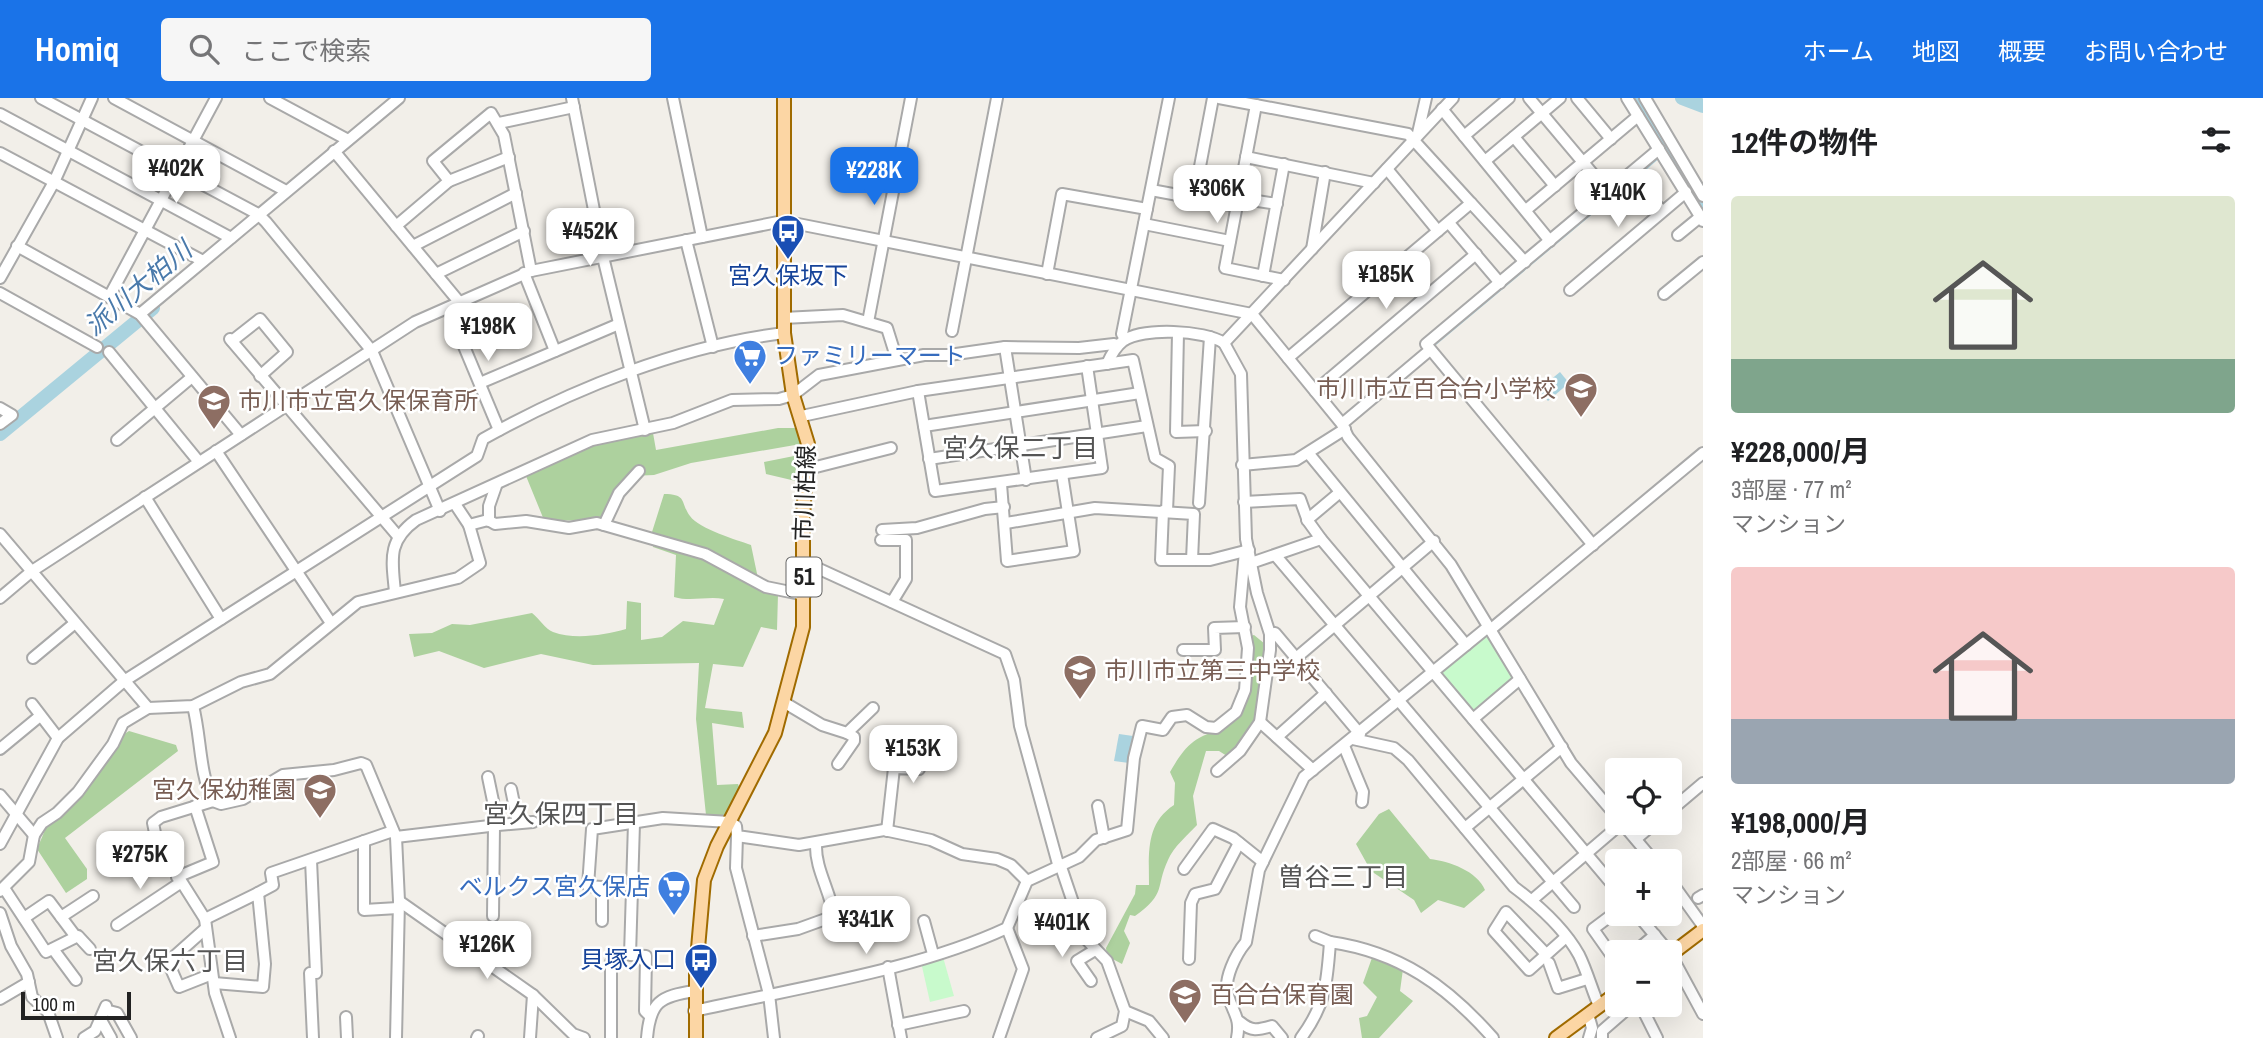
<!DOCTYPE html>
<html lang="ja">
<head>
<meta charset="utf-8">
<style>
	:root { --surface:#fff; --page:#f6f6f6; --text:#202124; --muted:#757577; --accent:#1a73e8 }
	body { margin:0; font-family:"Archivo Narrow","Noto Sans JP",sans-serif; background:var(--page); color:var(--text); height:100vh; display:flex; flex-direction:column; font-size:26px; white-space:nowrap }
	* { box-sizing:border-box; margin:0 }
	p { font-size:23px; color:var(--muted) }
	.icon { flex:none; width:38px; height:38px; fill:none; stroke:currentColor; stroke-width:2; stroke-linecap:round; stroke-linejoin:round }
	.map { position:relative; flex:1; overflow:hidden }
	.drawer { display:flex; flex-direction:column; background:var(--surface); width:560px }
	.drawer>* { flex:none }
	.controls { position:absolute; left:1605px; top:660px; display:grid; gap:14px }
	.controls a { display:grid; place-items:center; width:77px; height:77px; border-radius:7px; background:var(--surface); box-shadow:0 7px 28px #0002; font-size:35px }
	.scale { position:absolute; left:21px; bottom:18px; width:110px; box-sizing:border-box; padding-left:7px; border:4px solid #222; border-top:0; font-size:19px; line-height:24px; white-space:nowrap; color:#222; -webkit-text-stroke:5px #fff; paint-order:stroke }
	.price { position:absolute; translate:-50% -60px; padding:0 16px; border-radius:14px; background:#fff; color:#222; font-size:23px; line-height:46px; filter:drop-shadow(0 2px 4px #0008) }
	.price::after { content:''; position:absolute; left:50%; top:42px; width:21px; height:16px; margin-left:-10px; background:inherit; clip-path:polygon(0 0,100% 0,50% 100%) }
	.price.active { background:var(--accent); color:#fff }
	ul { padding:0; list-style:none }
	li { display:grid; align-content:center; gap:14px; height:371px; padding:0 28px }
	li span { display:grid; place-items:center; height:217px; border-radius:7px; color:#555 }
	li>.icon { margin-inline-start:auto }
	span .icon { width:126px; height:126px; fill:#fffc; stroke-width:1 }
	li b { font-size:30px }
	h2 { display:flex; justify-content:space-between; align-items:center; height:84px; padding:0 28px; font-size:30px }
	header { display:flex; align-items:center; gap:42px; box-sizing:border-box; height:98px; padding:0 35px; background:var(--accent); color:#fff }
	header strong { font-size:33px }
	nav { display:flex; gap:38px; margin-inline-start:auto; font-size:24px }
	.search { width:490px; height:63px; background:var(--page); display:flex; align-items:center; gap:18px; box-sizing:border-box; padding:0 24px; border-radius:7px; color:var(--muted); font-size:26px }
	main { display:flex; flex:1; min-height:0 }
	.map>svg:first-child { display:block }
</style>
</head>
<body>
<header>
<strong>Homiq</strong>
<div class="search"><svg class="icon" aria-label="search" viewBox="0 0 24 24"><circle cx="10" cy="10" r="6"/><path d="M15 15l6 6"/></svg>ここで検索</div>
<nav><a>ホーム</a><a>地図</a><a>概要</a><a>お問い合わせ</a></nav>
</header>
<main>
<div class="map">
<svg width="1703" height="940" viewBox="0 0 1703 940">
	<rect width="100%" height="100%" fill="#f2efe9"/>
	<g fill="#add19e">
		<polygon points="778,330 801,330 803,353 800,384 766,376 764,364 794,358 795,347 691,365 654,377 631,378 600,423 544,422 526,378 587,346 653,335 656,352"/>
		<path d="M664,396C688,396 680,405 690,418C699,431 737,442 751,447L760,490L778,496L777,532L761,529L743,569L713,566L705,610L742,614L744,630L712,625L717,687L738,686L740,691L725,722L706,717L696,621L699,565L593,567L541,556L484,570L439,553L414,559L409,536L432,535L452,526L470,527L532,515C539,520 545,531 553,534C575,542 604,537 626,531L627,503L641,505V542L662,539L683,523L714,527L724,501C707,498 691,504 674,499L676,457L653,449L652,434Z"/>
		<path d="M1254,537L1265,546L1259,615L1252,630L1227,658L1219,653H1206L1193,698L1197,727C1188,737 1173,749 1168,762C1155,790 1167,795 1135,818L1130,817L1124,833L1130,845L1122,866L1107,858L1106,850L1135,796L1136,787H1149C1149,756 1145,726 1174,707L1175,685L1170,674C1184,650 1194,637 1223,632L1243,608L1250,538Z"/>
		<polygon points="129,633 176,647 178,653 65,740 87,771 87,781 66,795 37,751 48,725 121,638"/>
		<path d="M1389,711L1430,761C1449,763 1477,773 1485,792L1464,810L1438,802L1421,815L1414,802L1371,773L1356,746L1379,716Z"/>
		<polygon points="1373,857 1403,871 1400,893 1413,903 1379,940 1362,940 1359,920 1367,918 1377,899 1363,885"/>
	</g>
	<g fill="#c8facc">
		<polygon points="1488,529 1520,581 1473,621 1434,574"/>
		<polygon points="943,859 954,898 930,904 921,864"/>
	</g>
	<g fill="#aad3df">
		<polygon points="1560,274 1569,285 1548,303 1538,292"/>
		<polygon points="1119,636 1133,638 1129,665 1114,663"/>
	</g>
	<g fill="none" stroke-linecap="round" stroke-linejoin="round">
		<g stroke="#aad3df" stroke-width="2.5">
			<polyline points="1636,79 1660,58"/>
			<polyline points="1434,247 1630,83"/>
		</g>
		<g stroke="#aad3df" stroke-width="14">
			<polyline points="1634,0 1703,111"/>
			<polyline points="1682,0 1703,8"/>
			<polyline points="0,336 153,210"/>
		</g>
		<defs>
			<g id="minor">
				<polyline points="41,0 258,116 266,124 372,253 440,413"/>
				<polyline points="114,0 286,93"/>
				<polyline points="270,0 348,42"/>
				<polyline points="572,0 604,163 645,332"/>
				<polyline points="673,0 702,139"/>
				<polyline points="1219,0 1408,36 1471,105"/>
				<polyline points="1529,0 1608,94"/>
				<polyline points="1577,0 1611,41"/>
				<polyline points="1627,0 1703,123"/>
				<polyline points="1645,0 1703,98"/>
				<polyline points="1256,7 1225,170 1284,182"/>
				<polyline points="1442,11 1550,143"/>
				<polyline points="0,16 231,140"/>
				<polyline points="499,25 574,9"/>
				<polyline points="1418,35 1426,0"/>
				<polyline points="1464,38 1509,0"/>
				<polyline points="1514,39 1555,88"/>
				<polyline points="334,53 460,205"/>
				<polyline points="0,55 203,163"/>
				<polyline points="1246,59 1374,85"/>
				<polyline points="1485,63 1560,0"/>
				<polyline points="1387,71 1438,133"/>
				<polyline points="1630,76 1662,113"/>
				<polyline points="449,83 509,59"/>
				<polyline points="1151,92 1237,108"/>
				<polyline points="1194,100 1213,0"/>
				<polyline points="1238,100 1277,106"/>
				<polyline points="1526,112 1638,18"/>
				<polyline points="1449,125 1500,185"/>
				<polyline points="1144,126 1230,143"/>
				<polyline points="396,128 449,83 433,63 491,15 504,37 531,173"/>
				<polyline points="1678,137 1700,119"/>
				<polyline points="686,142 713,249"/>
				<polyline points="17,148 140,216 241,337"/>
				<polyline points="413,148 516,95"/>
				<polyline points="1312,151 1325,74"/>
				<polyline points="524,175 555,253"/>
				<polyline points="436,176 524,133"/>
				<polyline points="1047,176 1062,96 1147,111"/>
				<polyline points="1263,178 1284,66"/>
				<polyline points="0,180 54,84 92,0"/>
				<polyline points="1570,192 1686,94"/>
				<polyline points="0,195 97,249"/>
				<polyline points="1664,196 1703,164"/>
				<polyline points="109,199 216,0"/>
				<polyline points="448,210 499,332"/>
				<polyline points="140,216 399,0"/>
				<polyline points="783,220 843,217 887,230 897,262"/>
				<polyline points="868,224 911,0"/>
				<polyline points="952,233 997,0"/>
				<polyline points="1178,235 1176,334 1206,333"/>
				<polyline points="230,241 397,437"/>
				<polyline points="1125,241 1122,236 1169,0"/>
				<polyline points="232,243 260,221 287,254 260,278"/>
				<polyline points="1224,245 1453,0"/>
				<polyline points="1005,249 1026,382"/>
				<polyline points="109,254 199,364"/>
				<polyline points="1288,260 1471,105 1525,164"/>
				<path d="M1107,266C1111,257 1115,249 1123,243C1143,229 1204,232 1224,245L1241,276L1246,441L1257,495L1270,536V552L1260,624L1240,653L1217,673"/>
				<polyline points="480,285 619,226"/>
				<polyline points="918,293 935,393 1102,370 1087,268"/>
				<polyline points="1315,293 1476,156"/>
				<polyline points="0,310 12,317 0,326"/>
				<polyline points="802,318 918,293 1133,262 1155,360 1169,368 1167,413"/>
				<polyline points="1342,326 1430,252"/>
				<polyline points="924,328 1140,295"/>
				<polyline points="117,342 192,279"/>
				<polyline points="216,353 331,525"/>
				<polyline points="1309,356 1466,547"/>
				<polyline points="929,361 1147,328"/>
				<polyline points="1242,367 1296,362 1345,331"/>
				<polyline points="808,371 891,350"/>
				<polyline points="1001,386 1007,463 1074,453 1062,376"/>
				<polyline points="145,399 221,521"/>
				<polyline points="1244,404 1300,401 1308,423 1321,441 1617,792"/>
				<polyline points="1199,405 1210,239"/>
				<polyline points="455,406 469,427 488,422 495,426 526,423 569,430 597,425 705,456 766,489 805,497"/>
				<polyline points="1163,413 1161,462 1210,462 1249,452"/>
				<polyline points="1307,422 1339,395"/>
				<polyline points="489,423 489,408 496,388"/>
				<polyline points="1006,425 1095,410 1194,416 1192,462"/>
				<polyline points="604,427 619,395 639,373"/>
				<polyline points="882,432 917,430 985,411 1004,409"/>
				<polyline points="0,436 148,610"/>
				<polyline points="881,442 906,442 906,481 892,504"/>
				<polyline points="1593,447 1426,246 1659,51"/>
				<polyline points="1276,458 1574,809"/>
				<polyline points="804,464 1005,556 1014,582 1020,628 1058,766"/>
				<polyline points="1251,465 1321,441"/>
				<path d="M395,494C392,462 387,443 416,422L592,342L673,325L732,302L779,301L793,297L819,277L924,257H949L1005,249L1079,250L1114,246L1116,249"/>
				<polyline points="0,500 32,473 415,224 531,173 783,123 1252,216 1342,326 1348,339 1451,467 1571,665 1617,719"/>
				<polyline points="1490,532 1703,355"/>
				<polyline points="1270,536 1275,535 1360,636"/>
				<polyline points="1183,552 1215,552 1214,530 1245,529"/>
				<polyline points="33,560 75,525"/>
				<polyline points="1296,560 1434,443"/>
				<polyline points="785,605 822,627 847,635 873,610"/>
				<polyline points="32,606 58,640"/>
				<path d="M193,608C201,638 199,675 213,703L221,706L243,701L283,677L334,672L361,665L366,667L396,739L399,803L396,940"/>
				<polyline points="1473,621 1520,581"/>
				<polyline points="1260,624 1313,672"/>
				<polyline points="1277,639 1326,595"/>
				<path d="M1353,641L1394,650L1408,662L1514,789C1538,807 1564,830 1579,857C1587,873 1592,892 1599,908"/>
				<polyline points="1344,648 1363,694 1362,704"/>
				<polyline points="0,651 40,618"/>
				<polyline points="838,666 854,643 854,639 847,635"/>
				<polyline points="511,691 518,725"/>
				<polyline points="0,697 34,737"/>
				<polyline points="213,703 161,719 153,725 157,745 205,821 215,895 230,940"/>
				<polyline points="1098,708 1104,740"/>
				<polyline points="1670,713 1703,685"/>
				<polyline points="1621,724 1654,763"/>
				<polyline points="634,725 630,857 646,858 645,913 649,917"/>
				<polyline points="498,727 533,724"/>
				<polyline points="1465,730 1562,649"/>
				<polyline points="887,733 894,670 919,671 919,647"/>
				<polyline points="737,738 736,770 769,896 774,940"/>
				<polyline points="396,739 498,727 488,679"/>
				<polyline points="1636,741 1656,724"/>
				<polyline points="364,743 364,812 398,810"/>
				<path d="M0,746L58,640L124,583L477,358L483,341C574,290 680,248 784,235"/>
				<polyline points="311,762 316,875 310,875 313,940"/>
				<polyline points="1060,766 1085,840 1107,863 1125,913 1122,928 1097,940"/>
				<polyline points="1184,771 1213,731 1233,740 1263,764"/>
				<polyline points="129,772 161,753"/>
				<polyline points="177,779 213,764 195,708"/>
				<polyline points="1670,782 1703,828"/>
				<polyline points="4,790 46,854 78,838 90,851"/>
				<polyline points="0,793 29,764 34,737 42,725 57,715 78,694 113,646 123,625 148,610 193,608 241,584 270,576 358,504 458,480 480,465 469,427"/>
				<polyline points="258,795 273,787 271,775 393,733"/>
				<polyline points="1698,800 1703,797"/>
				<polyline points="1532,802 1622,725"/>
				<polyline points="399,803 533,897 573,936 584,940"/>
				<polyline points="1617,813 1593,831 1617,865"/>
				<polyline points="0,815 11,848 27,876 32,899 48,914 57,940"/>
				<polyline points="1637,816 1669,854"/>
				<polyline points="493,818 494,728"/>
				<polyline points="834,818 888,807"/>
				<polyline points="61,819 93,798"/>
				<polyline points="24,820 49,803 76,839"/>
				<polyline points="205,821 258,795 265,866 263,889 214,885"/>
				<polyline points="602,823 602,789 588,788 592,731 663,720 730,724 736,728 737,738 799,747 884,732 931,742 962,756 997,761 1011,767 1027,783"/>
				<polyline points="924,823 933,856"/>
				<polyline points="117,827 180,785"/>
				<polyline points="205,831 168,864 179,889 212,876"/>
				<path d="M753,838L798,831L834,818C830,792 815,771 816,746"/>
				<polyline points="1315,838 1330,844"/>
				<polyline points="53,851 76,882"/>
				<polyline points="1637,852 1655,837"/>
				<polyline points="1670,855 1703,916"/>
				<polyline points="1546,856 1506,814 1494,833 1529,872 1566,839"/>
				<polyline points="1189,861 1191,805 1195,796 1215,791 1239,745"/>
				<polyline points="611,864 611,940"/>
				<polyline points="1549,865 1558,890 1587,881"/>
				<polyline points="888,869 901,940"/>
				<polyline points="1091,883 1077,863 1095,852"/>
				<polyline points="0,901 29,884"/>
				<polyline points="1640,906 1657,940"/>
				<polyline points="105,912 117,915 131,940"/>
				<path d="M694,913C794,890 915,873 1007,830L1027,783L1079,759L1096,742L1127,732L1134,660L1142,628L1163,632L1172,619L1187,617L1206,629L1216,630L1236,614L1245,592L1248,550L1240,509L1245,453"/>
				<polyline points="1125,913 1149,923 1163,940"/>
				<polyline points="1588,916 1592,930 1589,940"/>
				<polyline points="346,919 347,940"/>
				<polyline points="102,924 111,940"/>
				<path d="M1240,924C1252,934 1258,932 1272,928L1282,940"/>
				<polyline points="898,927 964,913"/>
				<polyline points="84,940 95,933 106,908"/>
				<polyline points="477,940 478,938"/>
				<polyline points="530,940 533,897"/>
				<path d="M647,940C650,904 660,898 695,893"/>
				<polyline points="999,940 1023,871 1007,830"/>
				<path d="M1237,940C1241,919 1233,916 1228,897C1223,881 1236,856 1246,844L1259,772L1304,679L1488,529"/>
				<path d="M1301,940C1326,906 1327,885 1330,844C1400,854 1447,888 1493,940"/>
				<polyline points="1602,940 1602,933 1633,906"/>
			</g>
			<g id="major">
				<polyline points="1670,857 1703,832"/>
				<polyline points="696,940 696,873 704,782 717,748 775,635 803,529 803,419 808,346 793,297 784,235 784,0"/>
				<polyline points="1556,940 1617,895"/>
			</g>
		</defs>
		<use href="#minor" stroke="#a9a9a9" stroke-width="14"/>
		<use href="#major" stroke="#a06b00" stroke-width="16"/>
		<use href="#minor" stroke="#fff" stroke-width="10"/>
		<use href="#major" stroke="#fcd6a4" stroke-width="12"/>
	</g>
	<defs>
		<symbol id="bus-pin" viewBox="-11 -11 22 30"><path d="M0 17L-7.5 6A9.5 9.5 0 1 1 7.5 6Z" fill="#1a4fb4" stroke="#fff"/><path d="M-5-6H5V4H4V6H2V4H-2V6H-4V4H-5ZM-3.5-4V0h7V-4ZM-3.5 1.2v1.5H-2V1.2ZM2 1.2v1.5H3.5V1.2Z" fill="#fff"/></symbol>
		<symbol id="supermarket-pin" viewBox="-11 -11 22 30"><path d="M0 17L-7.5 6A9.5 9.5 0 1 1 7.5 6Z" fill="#3f7fe0" stroke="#fff"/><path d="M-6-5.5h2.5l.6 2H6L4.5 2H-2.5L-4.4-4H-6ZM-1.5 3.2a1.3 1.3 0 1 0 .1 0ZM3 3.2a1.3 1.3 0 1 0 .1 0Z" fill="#fff"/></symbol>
		<symbol id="school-pin" viewBox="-11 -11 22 30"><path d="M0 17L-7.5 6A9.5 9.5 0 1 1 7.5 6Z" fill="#8d6e63" stroke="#fff"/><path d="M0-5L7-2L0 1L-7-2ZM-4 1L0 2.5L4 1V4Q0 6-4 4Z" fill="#fff"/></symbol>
	</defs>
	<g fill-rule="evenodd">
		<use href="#bus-pin" x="769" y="114" width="38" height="52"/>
		<use href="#supermarket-pin" x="731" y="239" width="38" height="52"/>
		<use href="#school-pin" x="1562" y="272" width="38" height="52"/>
		<use href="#school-pin" x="195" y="284" width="38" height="52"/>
		<use href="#school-pin" x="1061" y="554" width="38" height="52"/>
		<use href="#school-pin" x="301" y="673" width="38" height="52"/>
		<use href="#supermarket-pin" x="655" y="770" width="38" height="52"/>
		<use href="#bus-pin" x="682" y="843" width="38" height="52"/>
		<use href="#school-pin" x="1166" y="878" width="38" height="52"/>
	</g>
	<g text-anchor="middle" stroke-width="5" stroke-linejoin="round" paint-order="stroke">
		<rect fill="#fff" stroke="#646464" stroke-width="2" x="786.5" y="459.5" width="35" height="39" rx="5"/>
		<g font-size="23" font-weight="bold" fill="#222">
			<text x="804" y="487">51</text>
		</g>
		<g font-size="24" fill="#164399" stroke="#fff">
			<text x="788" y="186">宮久保坂下</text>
			<text x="676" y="870" text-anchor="end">貝塚入口</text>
		</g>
		<g font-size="24" fill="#366cbe" stroke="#fff" text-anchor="start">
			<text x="774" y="266">ファミリーマート</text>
			<text x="650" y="797" text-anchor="end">ベルクス宮久保店</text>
		</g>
		<g font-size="24" fill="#785e54" stroke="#fff" text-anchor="start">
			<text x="1556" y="299" text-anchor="end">市川市立百合台小学校</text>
			<text x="238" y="311">市川市立宮久保保育所</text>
			<text x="1104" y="581">市川市立第三中学校</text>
			<text x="296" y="700" text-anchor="end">宮久保幼稚園</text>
			<text x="1210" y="905">百合台保育園</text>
		</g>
		<g font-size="24" fill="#222" stroke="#fff">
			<text transform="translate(805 395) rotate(-88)" y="8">市川柏線</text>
		</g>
		<g font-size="26" font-style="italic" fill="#4a7aab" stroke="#fff">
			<text transform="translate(138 190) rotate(-40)" y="9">派川大柏川</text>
		</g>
		<g font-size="26" fill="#555" stroke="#fff">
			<text x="1020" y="359">宮久保二丁目</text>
			<text x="561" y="725">宮久保四丁目</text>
			<text x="1343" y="788">曽谷三丁目</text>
			<text x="170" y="872">宮久保六丁目</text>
		</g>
	</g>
</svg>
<div class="controls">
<a><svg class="icon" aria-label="locate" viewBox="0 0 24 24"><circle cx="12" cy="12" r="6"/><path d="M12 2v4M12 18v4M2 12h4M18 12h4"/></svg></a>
<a>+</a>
<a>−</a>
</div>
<div class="scale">100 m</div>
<b class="price" style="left:176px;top:107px">¥402K</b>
<b class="price active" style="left:874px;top:109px">¥228K</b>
<b class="price" style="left:1217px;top:127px">¥306K</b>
<b class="price" style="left:1618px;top:131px">¥140K</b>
<b class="price" style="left:590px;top:170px">¥452K</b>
<b class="price" style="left:1386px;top:213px">¥185K</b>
<b class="price" style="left:488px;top:265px">¥198K</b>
<b class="price" style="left:913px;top:687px">¥153K</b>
<b class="price" style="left:140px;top:793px">¥275K</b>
<b class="price" style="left:866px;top:858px">¥341K</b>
<b class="price" style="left:1062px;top:861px">¥401K</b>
<b class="price" style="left:487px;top:883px">¥126K</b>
</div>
<section class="drawer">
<h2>12件の物件<svg class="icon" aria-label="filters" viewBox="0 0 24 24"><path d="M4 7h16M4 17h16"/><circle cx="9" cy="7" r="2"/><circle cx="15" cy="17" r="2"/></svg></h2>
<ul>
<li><span style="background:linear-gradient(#dfe7d0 75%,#7fa58c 0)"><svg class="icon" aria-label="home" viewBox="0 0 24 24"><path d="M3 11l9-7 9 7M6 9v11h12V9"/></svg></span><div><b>¥228,000/月</b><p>3部屋 · 77 m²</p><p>マンション</p></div></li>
<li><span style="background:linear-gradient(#f6c9c9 70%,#9aa5b1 0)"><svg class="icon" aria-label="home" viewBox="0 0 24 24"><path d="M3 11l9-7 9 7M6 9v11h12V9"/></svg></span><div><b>¥198,000/月</b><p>2部屋 · 66 m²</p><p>マンション</p></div></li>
</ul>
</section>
</main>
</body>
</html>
